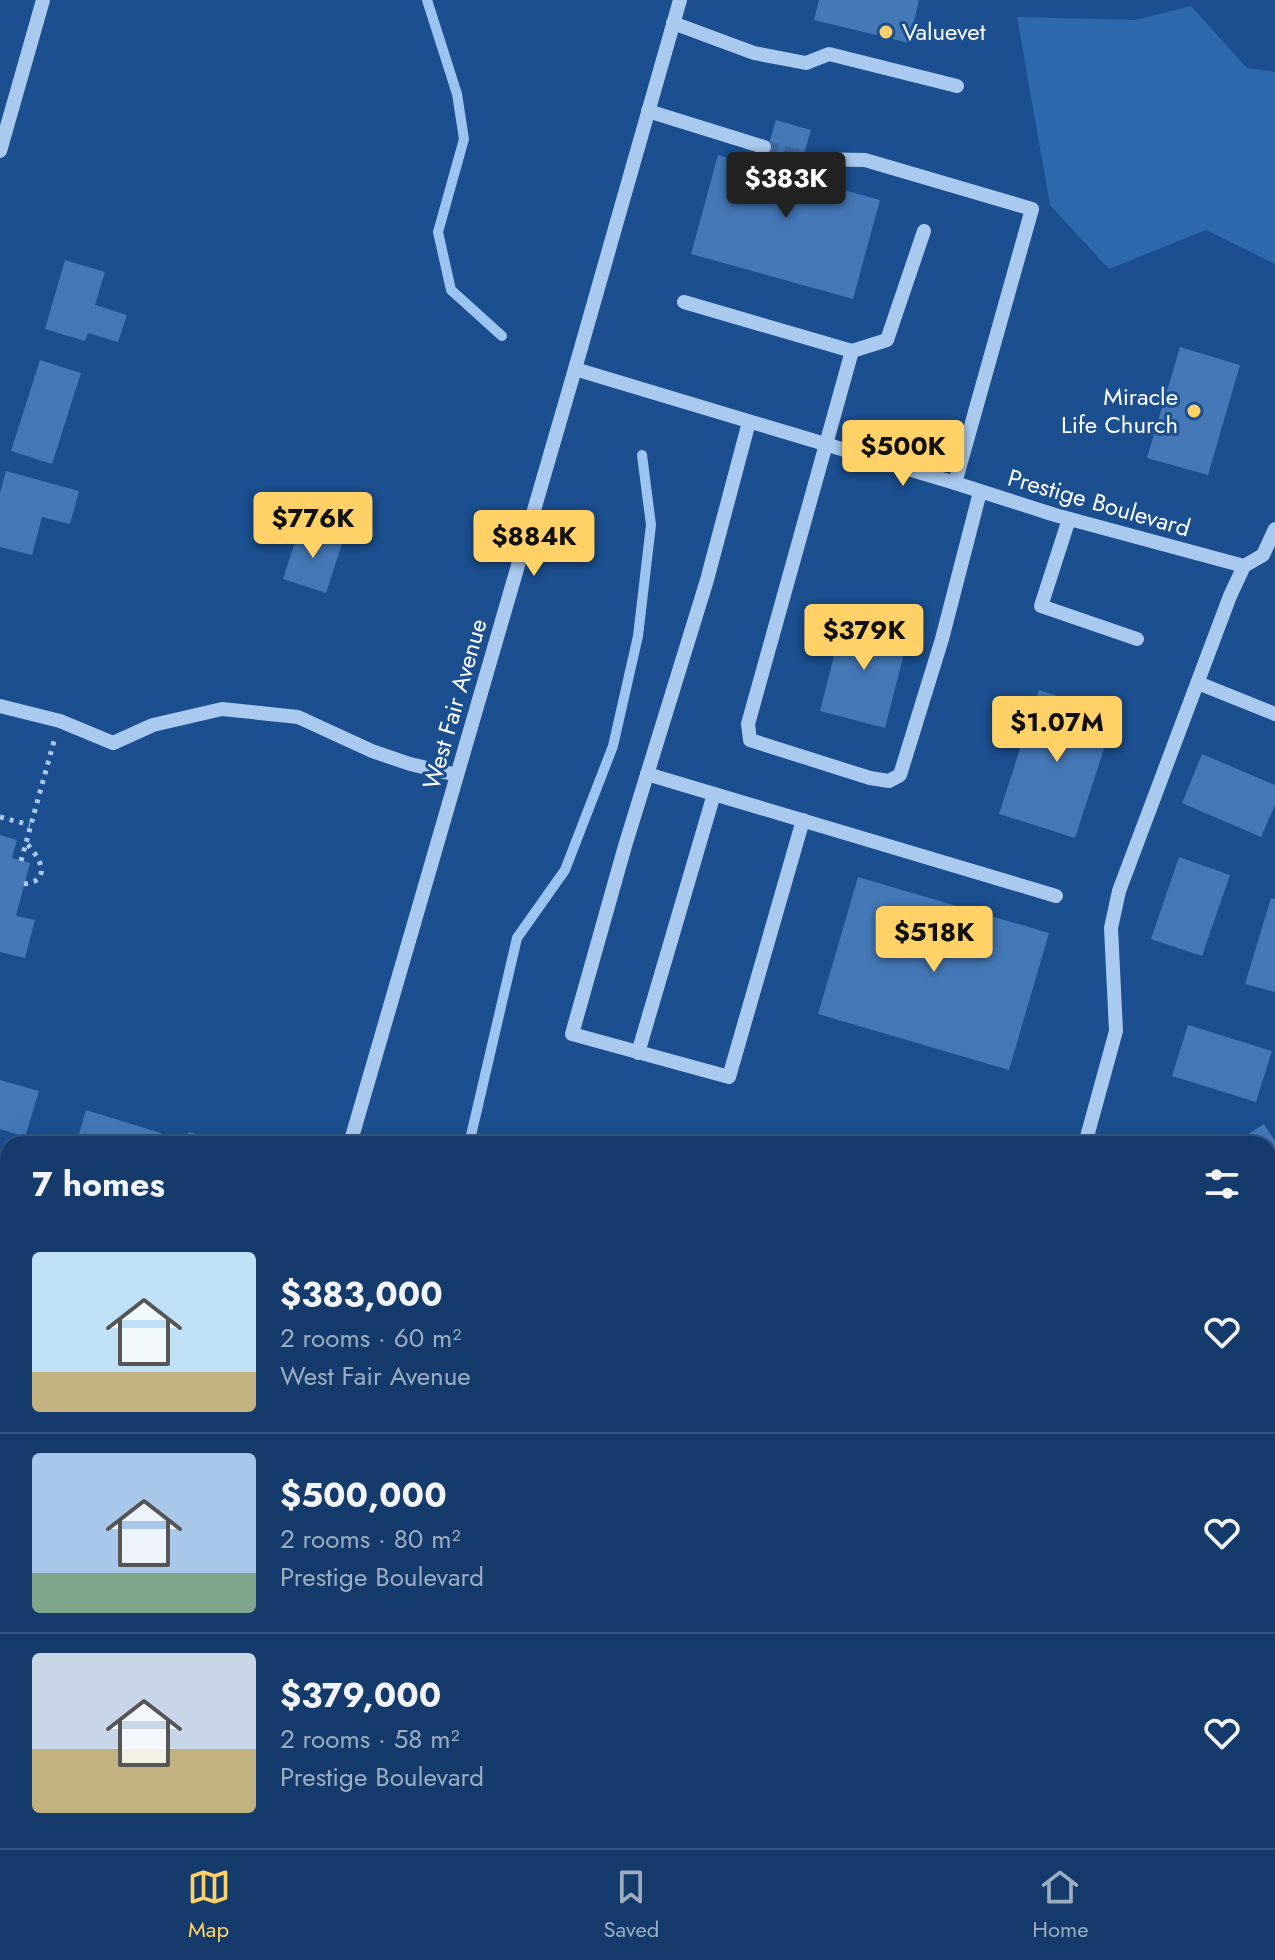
<!DOCTYPE html>
<html lang="en">
<head>
<meta charset="utf-8">
<style>
	:root { --surface:#143b6b; --page:#1d4271; --text:#f1f3f6; --muted:#9dadc1; --line:#33557e; --accent:#ffd166 }
	body { margin:0; font-family:Jost,sans-serif; background:var(--page); color:var(--text); height:100vh; display:flex; flex-direction:column; font-size:30px; white-space:nowrap }
	* { box-sizing:border-box; margin:0 }
	p { font-size:26px; color:var(--muted) }
	.icon { flex:none; width:44px; height:44px; fill:none; stroke:currentColor; stroke-width:2; stroke-linecap:round; stroke-linejoin:round }
	.map { position:relative; flex:1; overflow:hidden }
	.side { position:absolute; left:0px; top:1136px; width:1276px; height:712px; display:flex; flex-direction:column; background:var(--surface); border-radius:24px 24px 0 0; box-shadow:0 8px 32px #0002,0 0 0 2px var(--line) }
	.side>* { flex:none }
	.price { position:absolute; translate:-50% -68px; padding:0 18px; border-radius:8px; background:var(--accent); color:#111; font-size:26px; line-height:52px; filter:drop-shadow(0 2px 4px #0008) }
	.price::after { content:''; position:absolute; left:50%; top:48px; width:24px; height:18px; margin-left:-12px; background:inherit; clip-path:polygon(0 0,100% 0,50% 100%) }
	.price.selected { background:#222; color:#fff }
	ul { padding:0; list-style:none }
	li { display:flex; align-items:center; gap:24px; height:200px; padding:0 32px }
	li+li { border-top:2px solid var(--line) }
	li span { display:grid; place-items:center; flex:none; width:224px; height:160px; border-radius:8px; color:#555 }
	li>.icon { margin-inline-start:auto }
	span .icon { width:96px; height:96px; fill:#fffc; stroke-width:1 }
	li b { font-size:34px }
	h2 { display:flex; justify-content:space-between; align-items:center; height:96px; padding:0 32px; font-size:34px }
	.dock { display:flex; justify-content:space-around; align-items:center; height:112px; border-top:2px solid var(--line); background:var(--surface); font-size:22px; color:var(--muted) }
	.dock a { display:grid; justify-items:center; gap:4px }
	.dock .selected { color:var(--accent) }
	.map>svg:first-child { display:block }
</style>
</head>
<body>
<div class="map">
<svg width="1275" height="1848" viewBox="0 0 1275 1848">
	<rect width="100%" height="100%" fill="#1b4f8f"/>
	<g fill="#2e69ad">
		<polygon points="1191,6 1247,68 1275,72 1275,264 1206,230 1109,269 1050,205 1017,17 1135,20"/>
		<polygon points="1275,1333 1275,1409 1268,1408 1268,1337"/>
		<polygon points="1268,1766 1275,1768 1275,1848 1061,1848 1015,1845 1006,1840 1268,1840"/>
	</g>
	<g fill="none" stroke-linecap="round" stroke-linejoin="round">
		<g stroke="#9cc4f0" stroke-width="10">
			<polyline points="427,0 457,94 464,139 438,232 451,290 502,336"/>
			<polyline points="469,1144 517,938 565,870 613,746 638,636 651,525 642,455"/>
			<polyline points="1268,1814 1275,1815"/>
		</g>
	</g>
	<g fill="#4478b7">
		<polygon points="819,0 919,0 909,43 814,20"/>
		<polygon points="776,120 811,130 797,177 880,200 853,299 691,254 718,155 762,167"/>
		<polygon points="65,260 105,272 95,305 127,315 118,342 88,333 85,341 45,329"/>
		<polygon points="1180,347 1240,365 1208,475 1147,458"/>
		<polygon points="40,360 81,373 52,464 11,451"/>
		<polygon points="6,471 79,491 70,524 42,517 32,555 0,547 0,493"/>
		<polygon points="300,527 343,541 326,593 283,579"/>
		<polygon points="844,617 909,634 885,728 820,711"/>
		<polygon points="1039,690 1115,715 1075,838 999,814"/>
		<polygon points="1202,754 1275,785 1275,805 1261,837 1182,803"/>
		<polygon points="0,835 17,840 12,858 30,863 16,916 35,920 25,958 0,952"/>
		<polygon points="1179,857 1230,875 1202,956 1151,939"/>
		<polygon points="858,877 1049,933 1009,1070 818,1014"/>
		<polygon points="1271,898 1275,899 1275,992 1245,984"/>
		<polygon points="1188,1025 1272,1051 1256,1102 1172,1076"/>
		<polygon points="0,1080 39,1091 25,1137 0,1129"/>
		<polygon points="86,1110 161,1133 158,1144 76,1144"/>
		<polygon points="1264,1124 1275,1141 1275,1222 1268,1227 1268,1144 1233,1144"/>
		<polygon points="189,1132 226,1143 226,1144 185,1144"/>
	</g>
	<g fill="none" stroke-linecap="round" stroke-linejoin="round">
		<polyline stroke="#3d69a0" stroke-width="14" stroke-dasharray="14 7" stroke-linecap="butt" points="764,147 807,159"/>
		<g stroke="#a9c9ee" stroke-width="5" stroke-dasharray="4 6" stroke-linecap="butt">
			<polyline points="0,817 30,825"/>
			<polyline points="21,861 54,741"/>
			<path d="M24,884C53,881 40,857 26,843"/>
		</g>
		<g stroke="#a9c9ee" stroke-width="14">
			<polyline points="673,23 754,53 806,63 829,54 957,86"/>
			<polyline points="648,111 764,147"/>
			<polyline points="0,151 43,0"/>
			<polyline points="807,159 865,160 1032,209 955,483"/>
			<polyline points="684,302 852,351 748,724 750,740 870,778 889,781 900,775 942,639 980,492"/>
			<polyline points="852,351 887,340 924,231"/>
			<polyline points="575,369 955,483 1055,515 1244,566"/>
			<polyline points="749,422 707,580 625,846 572,1034 729,1077 803,820"/>
			<polyline points="1069,519 1041,606 1137,639"/>
			<polyline points="1198,683 1275,714"/>
			<polyline points="0,706 60,721 113,743 153,725 222,709 298,717 372,751 410,764 457,775"/>
			<polyline points="647,774 1056,896"/>
			<polyline points="638,1053 714,794"/>
			<polyline points="350,1144 575,369 680,0"/>
			<polyline points="1085,1144 1116,1031 1111,928 1119,891 1230,596 1244,566 1263,555 1275,529"/>
			<polyline points="0,1236 8,1239"/>
			<polyline points="1268,1255 1275,1251"/>
			<polyline points="0,1522 8,1524"/>
			<polyline points="0,1652 8,1624"/>
			<polyline points="38,1848 41,1840"/>
			<polyline points="146,1848 149,1840"/>
		</g>
		<defs>
			<g id="rail">
				<polyline points="1268,1298 1275,1293"/>
				<polyline points="430,1848 443,1840"/>
			</g>
		</defs>
		<use href="#rail" stroke="#fff" stroke-width="9"/>
		<use href="#rail" stroke="#1b4f8f" stroke-width="6" stroke-dasharray="18" stroke-linecap="butt"/>
	</g>
	<g fill="#ffd166" stroke="#1b4f8f" stroke-width="3">
		<circle cx="886" cy="32" r="8"/>
		<circle cx="1194" cy="411" r="8"/>
	</g>
	<g text-anchor="middle" stroke-width="6" stroke-linejoin="round" paint-order="stroke">
		<g font-size="24" fill="#fff" stroke="#1b4f8f" text-anchor="start">
			<text x="902" y="40">Valuevet</text>
			<text x="1178" y="405" text-anchor="end">Miracle<tspan x="1178" dy="28">Life Church</tspan></text>
		</g>
		<g font-size="24" fill="#fff" stroke="#1b4f8f">
			<text transform="translate(1099 503) rotate(16)" y="8">Prestige Boulevard</text>
			<text transform="translate(455 704) rotate(-74)" y="8">West Fair Avenue</text>
		</g>
	</g>
</svg>
<b class="price selected" style="left:786px;top:220px">$383K</b>
<b class="price" style="left:903px;top:488px">$500K</b>
<b class="price" style="left:313px;top:560px">$776K</b>
<b class="price" style="left:534px;top:578px">$884K</b>
<b class="price" style="left:864px;top:672px">$379K</b>
<b class="price" style="left:1057px;top:764px">$1.07M</b>
<b class="price" style="left:934px;top:974px">$518K</b>
<section class="side">
<h2>7 homes<svg class="icon" aria-label="filters" viewBox="0 0 24 24"><path d="M4 7h16M4 17h16"/><circle cx="9" cy="7" r="2"/><circle cx="15" cy="17" r="2"/></svg></h2>
<ul>
<li><span style="background:linear-gradient(#bfe0f5 75%,#c2b280 0)"><svg class="icon" aria-label="home" viewBox="0 0 24 24"><path d="M3 11l9-7 9 7M6 9v11h12V9"/></svg></span><div><b>$383,000</b><p>2 rooms · 60 m²</p><p>West Fair Avenue</p></div><svg class="icon" aria-label="heart" viewBox="0 0 24 24"><path d="M12 20l-8-8c-3-5 5-10 8-4 3-6 11-1 8 4z"/></svg></li>
<li><span style="background:linear-gradient(#a9c7e8 75%,#7fa58c 0)"><svg class="icon" aria-label="home" viewBox="0 0 24 24"><path d="M3 11l9-7 9 7M6 9v11h12V9"/></svg></span><div><b>$500,000</b><p>2 rooms · 80 m²</p><p>Prestige Boulevard</p></div><svg class="icon" aria-label="heart" viewBox="0 0 24 24"><path d="M12 20l-8-8c-3-5 5-10 8-4 3-6 11-1 8 4z"/></svg></li>
<li><span style="background:linear-gradient(#c9d6e8 60%,#c2b280 0)"><svg class="icon" aria-label="home" viewBox="0 0 24 24"><path d="M3 11l9-7 9 7M6 9v11h12V9"/></svg></span><div><b>$379,000</b><p>2 rooms · 58 m²</p><p>Prestige Boulevard</p></div><svg class="icon" aria-label="heart" viewBox="0 0 24 24"><path d="M12 20l-8-8c-3-5 5-10 8-4 3-6 11-1 8 4z"/></svg></li>
</ul>
</section>
</div>
<nav class="dock">
<a class="selected"><svg class="icon" aria-label="map" viewBox="0 0 24 24"><path d="M3 6l6-2 6 2 6-2v14l-6 2-6-2-6 2zM9 4v14M15 6v14"/></svg>Map</a>
<a><svg class="icon" aria-label="saved" viewBox="0 0 24 24"><path d="M7 4h10v16l-5-4-5 4z"/></svg>Saved</a>
<a><svg class="icon" aria-label="home" viewBox="0 0 24 24"><path d="M3 11l9-7 9 7M6 9v11h12V9"/></svg>Home</a>
</nav>
</body>
</html>
